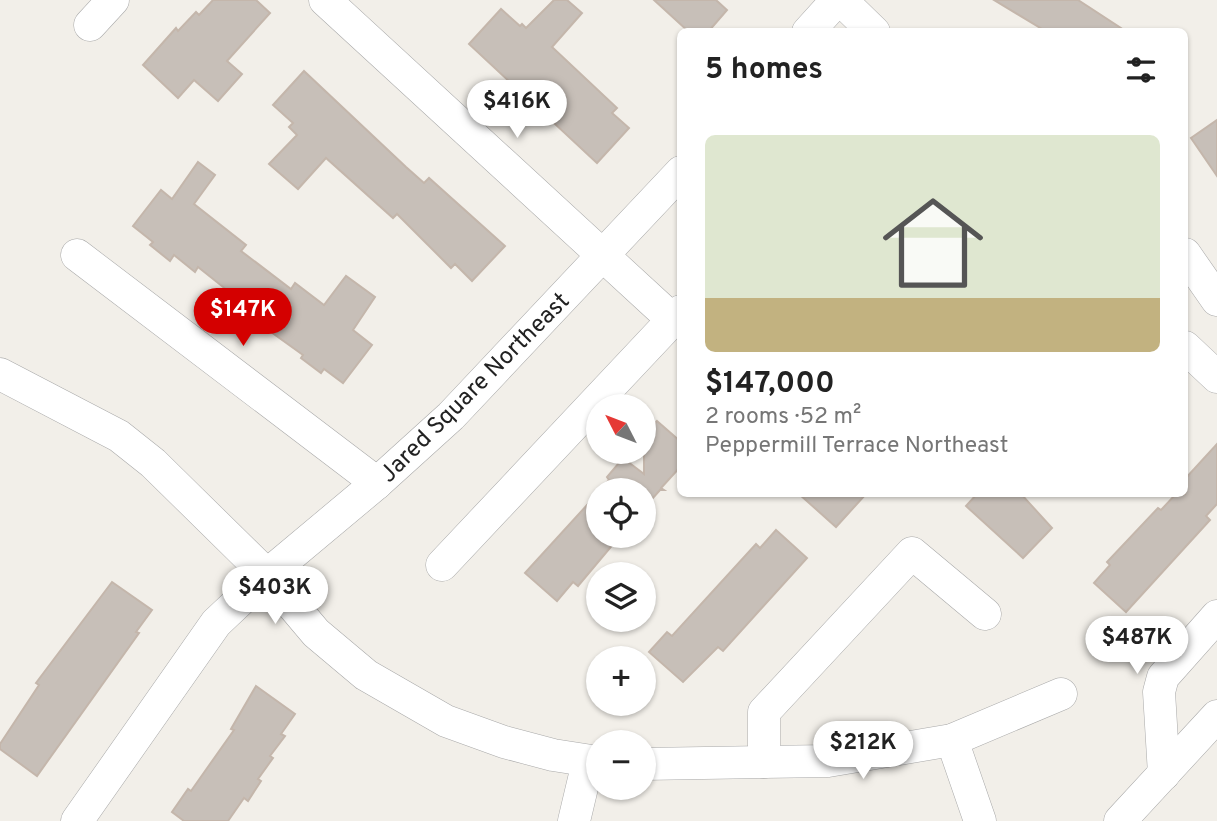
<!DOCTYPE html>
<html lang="en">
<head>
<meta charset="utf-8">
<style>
	:root { --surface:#fff; --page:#f2f2f2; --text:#222; --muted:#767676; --accent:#d40000 }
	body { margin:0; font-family:Overpass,sans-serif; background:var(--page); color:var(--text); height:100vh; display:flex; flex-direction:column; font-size:26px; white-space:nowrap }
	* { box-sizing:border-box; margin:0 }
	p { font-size:23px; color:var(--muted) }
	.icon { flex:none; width:38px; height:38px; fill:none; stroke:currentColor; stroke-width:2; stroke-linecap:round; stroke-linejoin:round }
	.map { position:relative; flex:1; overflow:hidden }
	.details { position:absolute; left:677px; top:28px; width:511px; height:469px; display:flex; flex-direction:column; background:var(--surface); border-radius:10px; box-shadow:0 2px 5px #0004 }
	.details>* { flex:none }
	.needle { width:46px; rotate:312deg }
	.controls { position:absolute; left:586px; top:394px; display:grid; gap:14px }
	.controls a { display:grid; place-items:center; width:70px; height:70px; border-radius:50%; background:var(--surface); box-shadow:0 2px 5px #0004; font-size:35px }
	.price { position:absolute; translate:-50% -60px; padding:0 16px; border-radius:24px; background:#fff; color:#222; font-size:23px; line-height:46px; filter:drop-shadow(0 2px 4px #0008) }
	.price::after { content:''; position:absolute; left:50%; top:42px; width:21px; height:16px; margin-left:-10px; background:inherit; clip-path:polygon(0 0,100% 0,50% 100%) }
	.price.selected { background:var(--accent); color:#fff }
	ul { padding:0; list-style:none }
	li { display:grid; align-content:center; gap:14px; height:371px; padding:0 28px }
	li span { display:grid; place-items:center; height:217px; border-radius:10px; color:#555 }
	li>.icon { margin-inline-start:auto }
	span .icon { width:126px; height:126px; fill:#fffc; stroke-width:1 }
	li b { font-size:30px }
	h2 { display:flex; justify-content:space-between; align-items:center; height:84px; padding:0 28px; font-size:30px }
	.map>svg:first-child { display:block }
</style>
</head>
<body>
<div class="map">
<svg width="1217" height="821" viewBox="0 0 1217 821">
	<rect width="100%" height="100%" fill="#f2efe9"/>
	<g fill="#c7bfb8" stroke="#c4b6ab" stroke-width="2">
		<polygon points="213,0 256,0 270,13 227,61 242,74 218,101 194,80 178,98 143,65 176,28 178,31 196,12 199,15"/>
		<polygon points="554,0 567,0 582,13 552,47 617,108 612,113 629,128 597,163 469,44 501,9 520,26 522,24 526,28"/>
		<polygon points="654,0 716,0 727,10 708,32 689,32"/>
		<polygon points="994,0 1078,0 1127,32 1047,32"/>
		<polygon points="304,71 406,167 424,183 429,178 505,246 472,281 455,264 451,268 397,214 393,218 326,158 298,189 269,164 297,135 289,127 293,123 273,105"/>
		<polygon points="1217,120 1217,176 1191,138"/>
		<polygon points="198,162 215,175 194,204 246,245 241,251 291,289 295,283 324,305 346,276 375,297 353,330 372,345 343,383 324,369 321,373 301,358 303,355 242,311 247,306 198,267 195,272 174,255 170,261 150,245 153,242 133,226 161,190 172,199"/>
		<polygon points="657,421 681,442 681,466 661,488 664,490 660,490 644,508 644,490 600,490 609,480 607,477 623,458 644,474 644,436"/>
		<polygon points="1217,444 1217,504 1206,516 1210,520 1126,612 1094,583 1110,565 1107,562 1158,508 1161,510 1176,494 1185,494 1185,479"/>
		<polygon points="598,493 598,536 620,536 578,586 573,582 557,601 525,573"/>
		<polygon points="799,494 866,494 836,527"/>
		<polygon points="977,494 1021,494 1052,528 1023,558 966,506"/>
		<polygon points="776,530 807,558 723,651 718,647 683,682 649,652 667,632 672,636 756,544 760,548"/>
		<polygon points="112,582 152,610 136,632 139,633 37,776 0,749 0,744 39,685 36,683"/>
		<polygon points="256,686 295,714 281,734 285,736 270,756 273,758 258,779 261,781 248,801 244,798 228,821 184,821 172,812 188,789 191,791 234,730 231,729"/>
	</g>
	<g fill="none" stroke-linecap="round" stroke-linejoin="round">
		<defs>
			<g id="minor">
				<polyline points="325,0 673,320"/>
				<polyline points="841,0 874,32"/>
				<polyline points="90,25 113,0"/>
				<polyline points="808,32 837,0"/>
				<polyline points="1185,254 1217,300"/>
				<polyline points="77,255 377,483"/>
				<polyline points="1185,347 1217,377"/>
				<polyline points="0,374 119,436 153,463 267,575 316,633 366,675 446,721 504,742 553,755 598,762"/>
				<polyline points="442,565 681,311"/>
				<polyline points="952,740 980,821"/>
				<polyline points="764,762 764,712 912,553 985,614"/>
				<polyline points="644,764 828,761 952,740 1061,694"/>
				<polyline points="1164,774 1159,692 1163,677 1217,616"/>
				<polyline points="77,821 216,623 267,575 377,483 451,416 681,172"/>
				<polyline points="574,821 588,762"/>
				<polyline points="1120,821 1217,716"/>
			</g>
		</defs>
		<use href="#minor" stroke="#a9a9a9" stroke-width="33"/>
		<use href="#minor" stroke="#fff" stroke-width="32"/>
	</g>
	<g text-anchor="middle" stroke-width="5" stroke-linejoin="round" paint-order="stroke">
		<g font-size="24" fill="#222" stroke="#fff">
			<text transform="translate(474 387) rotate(-45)" y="8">Jared Square Northeast</text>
		</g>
	</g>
</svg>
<div class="controls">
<a><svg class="needle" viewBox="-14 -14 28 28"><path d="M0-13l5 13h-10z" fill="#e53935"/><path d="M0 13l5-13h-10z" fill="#767676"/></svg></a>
<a><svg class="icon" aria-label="locate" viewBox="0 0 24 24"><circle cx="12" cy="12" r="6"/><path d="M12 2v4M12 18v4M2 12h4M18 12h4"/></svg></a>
<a><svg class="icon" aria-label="layers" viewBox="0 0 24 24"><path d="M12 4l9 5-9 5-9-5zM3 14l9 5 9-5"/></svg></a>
<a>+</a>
<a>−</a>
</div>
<b class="price" style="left:517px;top:140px">$416K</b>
<b class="price selected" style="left:243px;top:348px">$147K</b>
<b class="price" style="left:275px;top:626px">$403K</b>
<b class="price" style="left:1137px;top:676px">$487K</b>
<b class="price" style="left:863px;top:781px">$212K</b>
<section class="details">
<h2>5 homes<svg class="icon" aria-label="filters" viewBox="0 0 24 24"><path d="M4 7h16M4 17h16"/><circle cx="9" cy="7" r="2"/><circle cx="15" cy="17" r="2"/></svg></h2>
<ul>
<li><span style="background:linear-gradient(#dfe7d0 75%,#c2b280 0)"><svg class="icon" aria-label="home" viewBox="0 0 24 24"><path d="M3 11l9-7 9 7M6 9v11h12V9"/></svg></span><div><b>$147,000</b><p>2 rooms · 52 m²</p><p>Peppermill Terrace Northeast</p></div></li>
</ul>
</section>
</div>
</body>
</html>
